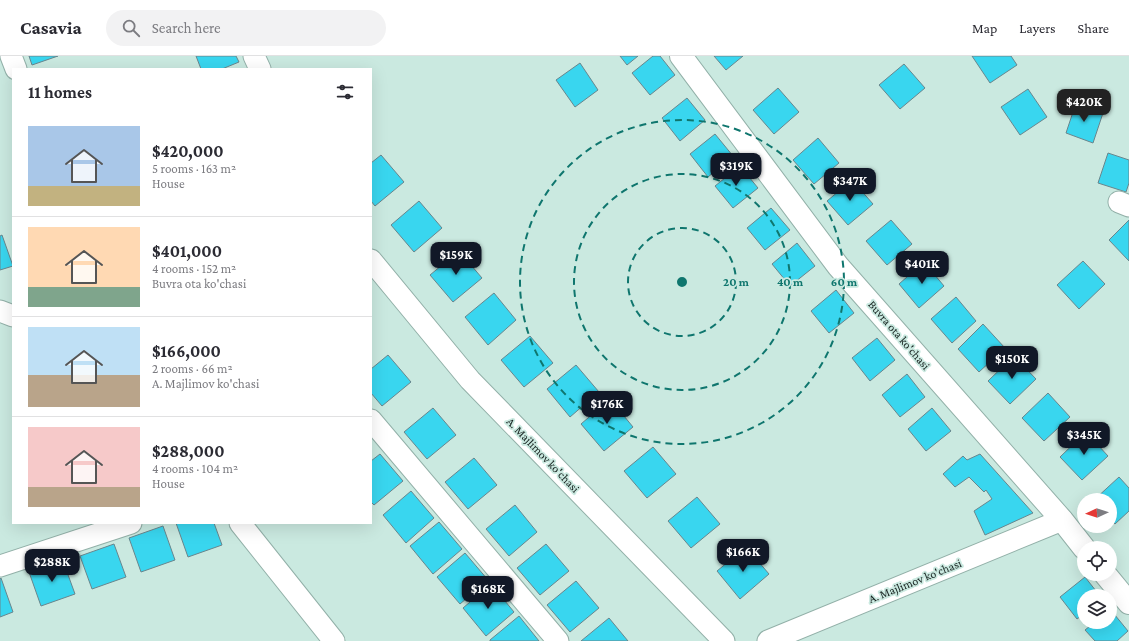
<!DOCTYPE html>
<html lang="en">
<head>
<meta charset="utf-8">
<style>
	:root { --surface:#fff; --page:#f2f2f3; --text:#2b2b33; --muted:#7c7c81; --line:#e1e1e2; --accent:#111827 }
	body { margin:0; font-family:"Crimson Pro",serif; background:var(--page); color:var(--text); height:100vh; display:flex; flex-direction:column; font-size:15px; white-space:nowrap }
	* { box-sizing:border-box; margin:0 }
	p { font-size:13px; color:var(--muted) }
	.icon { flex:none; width:22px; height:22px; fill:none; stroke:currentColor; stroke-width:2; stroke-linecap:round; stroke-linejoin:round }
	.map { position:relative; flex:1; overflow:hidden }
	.sheet { position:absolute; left:12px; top:12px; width:360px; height:456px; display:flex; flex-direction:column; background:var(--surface); border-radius:0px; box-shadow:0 4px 16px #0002 }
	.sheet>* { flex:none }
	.needle { width:26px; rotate:267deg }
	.controls { position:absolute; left:1077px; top:437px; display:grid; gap:8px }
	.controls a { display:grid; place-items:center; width:40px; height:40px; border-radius:50%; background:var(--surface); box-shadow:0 4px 16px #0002; font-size:20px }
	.price { position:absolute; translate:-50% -34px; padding:0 9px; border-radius:8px; background:var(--accent); color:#fff; font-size:13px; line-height:26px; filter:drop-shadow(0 1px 2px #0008) }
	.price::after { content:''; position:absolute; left:50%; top:24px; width:12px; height:9px; margin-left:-6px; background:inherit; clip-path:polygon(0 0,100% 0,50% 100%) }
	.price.current { background:#222; color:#fff }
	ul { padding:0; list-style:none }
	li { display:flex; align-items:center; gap:12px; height:100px; padding:0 16px }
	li+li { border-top:1px solid var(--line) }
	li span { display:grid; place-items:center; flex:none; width:112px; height:80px; border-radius:0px; color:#555 }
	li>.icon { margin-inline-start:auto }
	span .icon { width:48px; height:48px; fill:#fffc; stroke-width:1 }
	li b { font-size:17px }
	h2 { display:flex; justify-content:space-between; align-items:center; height:48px; padding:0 16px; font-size:17px }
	header { display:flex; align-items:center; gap:24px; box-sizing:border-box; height:56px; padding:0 20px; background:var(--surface); border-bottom:1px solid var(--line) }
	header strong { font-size:19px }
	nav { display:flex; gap:22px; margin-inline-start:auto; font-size:14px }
	.search { width:280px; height:36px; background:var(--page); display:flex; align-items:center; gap:10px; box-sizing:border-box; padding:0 14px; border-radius:22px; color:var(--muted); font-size:15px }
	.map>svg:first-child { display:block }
</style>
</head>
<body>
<header>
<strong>Casavia</strong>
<div class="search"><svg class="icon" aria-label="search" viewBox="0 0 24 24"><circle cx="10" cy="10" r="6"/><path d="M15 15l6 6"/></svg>Search here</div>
<nav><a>Map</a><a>Layers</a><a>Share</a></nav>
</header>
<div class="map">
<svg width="1129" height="585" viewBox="0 0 1129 585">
	<rect width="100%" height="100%" fill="#cae9e0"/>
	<g fill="#39d6ef" stroke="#68868d">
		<polygon points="29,0 58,0 32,9"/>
		<polygon points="196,0 236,0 239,6 222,13 201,13"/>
		<polygon points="620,0 638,0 627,9"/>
		<polygon points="653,0 660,0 675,19 650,39 632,17"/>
		<polygon points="714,0 743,0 726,14"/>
		<polygon points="972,0 1011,0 1017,9 990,27"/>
		<polygon points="580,7 598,34 575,51 556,24"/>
		<polygon points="904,8 925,32 900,53 879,29"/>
		<polygon points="778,32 799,56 774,78 753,54"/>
		<polygon points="1028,33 1047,61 1020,79 1001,51"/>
		<polygon points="687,42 705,64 680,85 662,62"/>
		<polygon points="1076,47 1103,57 1093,87 1066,77"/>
		<polygon points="715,78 733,100 708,121 690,98"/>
		<polygon points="818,82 839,107 814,128 793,104"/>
		<polygon points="1108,97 1129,104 1129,127 1126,136 1098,127"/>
		<polygon points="381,99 404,126 375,150 371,145 371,107"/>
		<polygon points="740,110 758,132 733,152 715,130"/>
		<polygon points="852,124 873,148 848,169 827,145"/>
		<polygon points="419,145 442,172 414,196 391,169"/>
		<polygon points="771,152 790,174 765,194 747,172"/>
		<polygon points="891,164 912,188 887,209 866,185"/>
		<polygon points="1129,164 1129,205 1109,184"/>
		<polygon points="2,179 13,210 0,214 0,180"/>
		<polygon points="797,187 815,210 790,230 772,208"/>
		<polygon points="459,195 482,222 453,246 430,219"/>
		<polygon points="1083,205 1105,228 1079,253 1057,229"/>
		<polygon points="924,206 944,230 919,252 899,228"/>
		<polygon points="836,234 854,257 829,277 811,255"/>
		<polygon points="494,237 516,264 488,289 465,261"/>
		<polygon points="956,241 976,265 952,287 931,263"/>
		<polygon points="983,268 1005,292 979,316 958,293"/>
		<polygon points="530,280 553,307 524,331 501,304"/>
		<polygon points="877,282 895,304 870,325 852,302"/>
		<polygon points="388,299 411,326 382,350 371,337 371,313"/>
		<polygon points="1014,300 1036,323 1010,348 988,325"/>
		<polygon points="576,309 599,336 570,361 547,333"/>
		<polygon points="907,318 925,341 900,361 882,339"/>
		<polygon points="1048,337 1070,361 1044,385 1022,362"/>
		<polygon points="610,343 633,371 604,395 581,368"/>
		<polygon points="433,352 456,379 427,403 404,376"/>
		<polygon points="932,352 951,375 926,395 908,373"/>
		<polygon points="1086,376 1108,400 1082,424 1060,401"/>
		<polygon points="653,391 676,418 647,442 624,415"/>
		<polygon points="380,398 403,425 374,449 371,446 371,405"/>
		<polygon points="980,398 1033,457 985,479 974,455 992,443 986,434 984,436 969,421 955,431 943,418 963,400 967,404"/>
		<polygon points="474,402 497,429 468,453 445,426"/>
		<polygon points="1119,421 1129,432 1129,455 1115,468 1110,464 1110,444 1094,444"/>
		<polygon points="411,435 434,462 406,487 383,459"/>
		<polygon points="697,441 720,468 691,492 668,465"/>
		<polygon points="515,449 537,476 509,500 486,473"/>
		<polygon points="439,466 462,493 433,518 410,490"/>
		<polygon points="176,467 214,467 222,489 188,501"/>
		<polygon points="163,470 175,504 141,516 129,482"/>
		<polygon points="114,488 126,521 92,533 80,500"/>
		<polygon points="546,488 569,515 540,539 517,512"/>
		<polygon points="746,491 769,518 740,543 717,515"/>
		<polygon points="465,497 488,524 460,548 437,521"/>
		<polygon points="63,505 75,538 41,550 29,516"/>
		<polygon points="1085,521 1100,540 1084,540 1084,558 1077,563 1060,541"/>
		<polygon points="1,522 13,556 0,561 0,523"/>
		<polygon points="576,525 599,552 570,576 547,549"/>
		<polygon points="491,528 514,556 486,580 463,552"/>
		<polygon points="1110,553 1128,575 1117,585 1095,585 1085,574 1095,566 1110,566"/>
		<polygon points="519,560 539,585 490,585 490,584"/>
		<polygon points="609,562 628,585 581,585"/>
	</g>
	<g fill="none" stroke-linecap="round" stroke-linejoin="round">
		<defs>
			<g id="minor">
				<polyline points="11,0 16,13"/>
				<polyline points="254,0 260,13"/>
				<polyline points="1119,146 1129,150"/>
				<polyline points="371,204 470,324 724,585"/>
				<polyline points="0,255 13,260"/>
				<polyline points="371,364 558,585"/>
				<polyline points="240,467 334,585"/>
				<polyline points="0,510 131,467"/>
				<polyline points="768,585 1062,464"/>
			</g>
			<g id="secondary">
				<polyline points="681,0 838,210 1062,464 1084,492"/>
				<polyline points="1105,518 1129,547"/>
			</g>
		</defs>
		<use href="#minor" stroke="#92b0a8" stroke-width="23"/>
		<use href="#secondary" stroke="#92b0a8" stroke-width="24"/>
		<use href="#minor" stroke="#fff" stroke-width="21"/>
		<use href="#secondary" stroke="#fff" stroke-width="22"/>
	</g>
	<g fill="none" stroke="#0f766e" stroke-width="2" stroke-dasharray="7 5">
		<circle cx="682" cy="226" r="54"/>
		<circle cx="682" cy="226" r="108"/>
		<circle cx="682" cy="226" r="162"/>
	</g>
	<g text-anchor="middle" stroke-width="3.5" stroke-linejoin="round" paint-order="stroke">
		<g font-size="12" fill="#172320" stroke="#cae9e0">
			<text transform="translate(899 279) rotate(49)" y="4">Buvra ota ko'chasi</text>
			<text transform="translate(543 399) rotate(46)" y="4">A. Majlimov ko'chasi</text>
			<text transform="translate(915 525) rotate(-22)" y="4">A. Majlimov ko'chasi</text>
		</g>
	</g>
	<circle cx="682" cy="226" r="6" fill="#0f766e" stroke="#cae9e0" stroke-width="2"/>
	<g font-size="12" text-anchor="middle" font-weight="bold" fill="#0f766e" stroke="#cae9e0" stroke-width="3.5" stroke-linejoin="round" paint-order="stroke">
		<text x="736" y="230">20 m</text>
		<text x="790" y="230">40 m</text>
		<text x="844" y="230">60 m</text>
	</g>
</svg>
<div class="controls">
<a><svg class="needle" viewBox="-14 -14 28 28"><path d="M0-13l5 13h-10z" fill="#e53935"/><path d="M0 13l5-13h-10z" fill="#7c7c81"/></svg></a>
<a><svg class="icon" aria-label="locate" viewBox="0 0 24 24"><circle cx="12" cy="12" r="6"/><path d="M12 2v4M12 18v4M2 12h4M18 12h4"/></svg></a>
<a><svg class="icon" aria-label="layers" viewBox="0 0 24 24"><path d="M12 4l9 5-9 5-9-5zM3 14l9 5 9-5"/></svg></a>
</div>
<b class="price current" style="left:1084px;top:67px">$420K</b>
<b class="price" style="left:736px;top:131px">$319K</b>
<b class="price" style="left:850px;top:146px">$347K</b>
<b class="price" style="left:456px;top:220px">$159K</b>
<b class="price" style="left:922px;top:229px">$401K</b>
<b class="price" style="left:1012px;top:324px">$150K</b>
<b class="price" style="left:607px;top:369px">$176K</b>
<b class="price" style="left:1084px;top:400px">$345K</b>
<b class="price" style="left:743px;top:517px">$166K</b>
<b class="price" style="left:52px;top:527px">$288K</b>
<b class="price" style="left:488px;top:554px">$168K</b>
<section class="sheet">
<h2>11 homes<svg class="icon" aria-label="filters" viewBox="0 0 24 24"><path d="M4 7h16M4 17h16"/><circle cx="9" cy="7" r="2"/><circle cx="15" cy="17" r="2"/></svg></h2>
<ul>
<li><span style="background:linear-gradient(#a9c7e8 75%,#c2b280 0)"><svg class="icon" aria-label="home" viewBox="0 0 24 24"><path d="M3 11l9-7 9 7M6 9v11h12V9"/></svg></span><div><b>$420,000</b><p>5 rooms · 163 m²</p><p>House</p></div></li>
<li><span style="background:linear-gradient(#ffd9b3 75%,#7fa58c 0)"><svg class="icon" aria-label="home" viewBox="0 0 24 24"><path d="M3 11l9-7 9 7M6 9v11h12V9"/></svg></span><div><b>$401,000</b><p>4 rooms · 152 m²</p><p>Buvra ota ko'chasi</p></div></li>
<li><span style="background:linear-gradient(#bfe0f5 60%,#b9a48a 0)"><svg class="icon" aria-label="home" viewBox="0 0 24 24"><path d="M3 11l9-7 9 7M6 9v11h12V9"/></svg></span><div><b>$166,000</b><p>2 rooms · 66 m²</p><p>A. Majlimov ko'chasi</p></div></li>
<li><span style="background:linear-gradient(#f6c9c9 75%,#b9a48a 0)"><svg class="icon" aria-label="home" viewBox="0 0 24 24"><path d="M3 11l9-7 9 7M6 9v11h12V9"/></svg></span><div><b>$288,000</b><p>4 rooms · 104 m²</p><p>House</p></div></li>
</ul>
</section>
</div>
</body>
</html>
